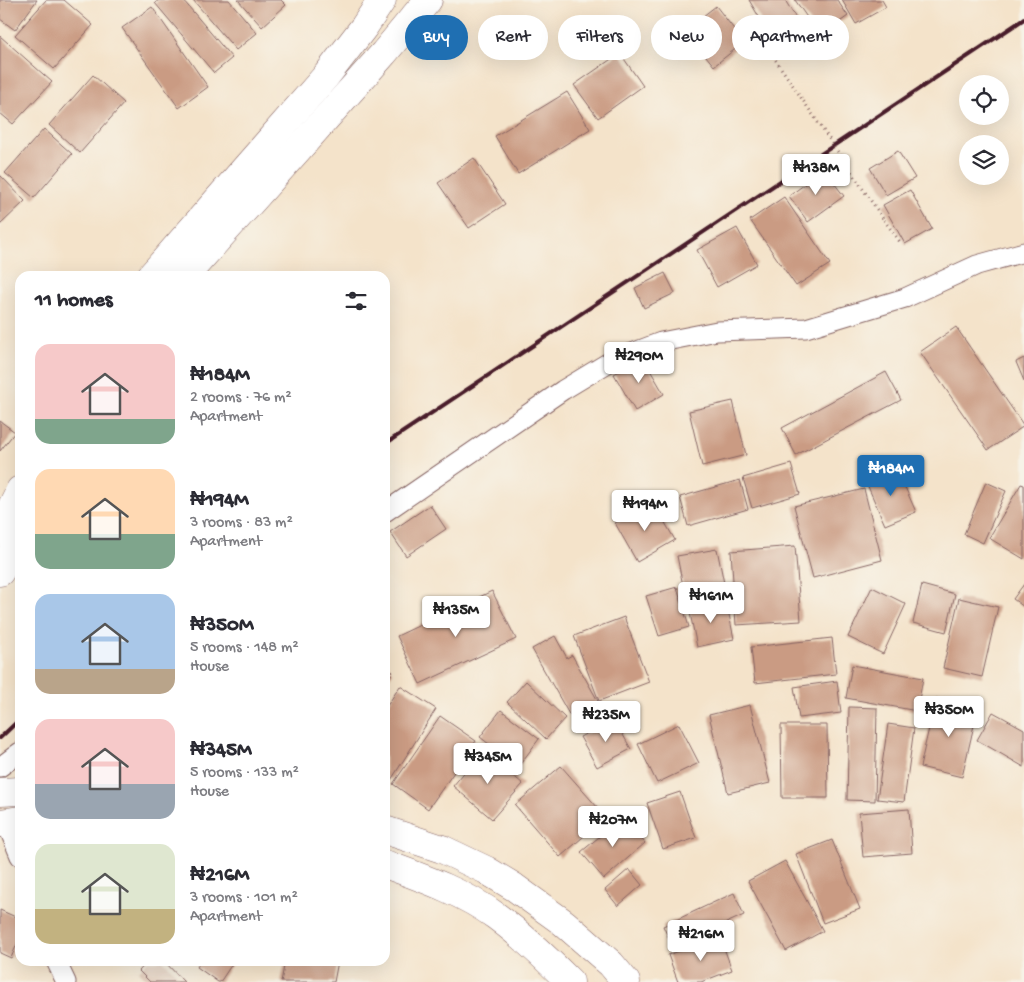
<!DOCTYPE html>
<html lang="en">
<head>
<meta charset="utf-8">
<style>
	:root { --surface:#fff; --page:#f2f2f3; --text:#2b2b33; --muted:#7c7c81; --accent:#1f6fb2 }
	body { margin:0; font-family:"Gochi Hand",sans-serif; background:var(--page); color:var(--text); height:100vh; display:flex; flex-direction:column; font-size:19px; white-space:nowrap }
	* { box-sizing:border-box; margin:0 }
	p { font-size:16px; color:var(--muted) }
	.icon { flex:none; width:28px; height:28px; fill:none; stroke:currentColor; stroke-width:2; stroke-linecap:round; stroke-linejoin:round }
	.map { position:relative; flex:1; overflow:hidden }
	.details { position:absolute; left:15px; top:271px; width:375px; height:695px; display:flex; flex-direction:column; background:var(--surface); border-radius:15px; box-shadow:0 5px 20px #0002 }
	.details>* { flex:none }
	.guide { position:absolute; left:405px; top:15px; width:475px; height:45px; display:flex; gap:10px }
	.tools { position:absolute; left:959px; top:75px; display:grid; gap:10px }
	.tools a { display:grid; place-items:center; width:50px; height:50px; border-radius:50%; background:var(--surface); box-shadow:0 5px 20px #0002; font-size:25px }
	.price { position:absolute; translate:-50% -42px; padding:0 11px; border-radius:5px; background:#fff; color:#222; font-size:16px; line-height:32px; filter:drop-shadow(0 1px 2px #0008) }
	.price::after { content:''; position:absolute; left:50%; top:30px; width:15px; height:11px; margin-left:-8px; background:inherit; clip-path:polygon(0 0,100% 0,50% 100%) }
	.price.current { background:var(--accent); color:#fff }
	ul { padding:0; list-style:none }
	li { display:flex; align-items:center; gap:15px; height:125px; padding:0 20px }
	li span { display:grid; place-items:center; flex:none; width:140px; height:100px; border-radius:15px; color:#555 }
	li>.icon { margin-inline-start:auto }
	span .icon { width:60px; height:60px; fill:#fffc; stroke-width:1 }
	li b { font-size:21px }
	h2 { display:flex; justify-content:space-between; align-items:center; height:60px; padding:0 20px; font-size:21px }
	.chip { padding:0 18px; border-radius:22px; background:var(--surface); box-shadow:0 5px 20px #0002; font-size:18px; line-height:45px }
	.chip.current { background:var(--accent); color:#fff }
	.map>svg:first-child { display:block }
</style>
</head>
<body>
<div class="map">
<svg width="1024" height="982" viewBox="0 0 1024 982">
	<rect width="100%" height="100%" fill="#f7f3e8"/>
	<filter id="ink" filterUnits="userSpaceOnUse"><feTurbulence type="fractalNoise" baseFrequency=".02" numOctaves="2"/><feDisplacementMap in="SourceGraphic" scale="10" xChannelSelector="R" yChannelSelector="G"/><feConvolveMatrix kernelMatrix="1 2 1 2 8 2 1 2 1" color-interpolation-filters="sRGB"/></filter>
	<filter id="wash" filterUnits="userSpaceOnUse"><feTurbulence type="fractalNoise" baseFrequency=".0096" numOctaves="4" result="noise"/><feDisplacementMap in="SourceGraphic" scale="20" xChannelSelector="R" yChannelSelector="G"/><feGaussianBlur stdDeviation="1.12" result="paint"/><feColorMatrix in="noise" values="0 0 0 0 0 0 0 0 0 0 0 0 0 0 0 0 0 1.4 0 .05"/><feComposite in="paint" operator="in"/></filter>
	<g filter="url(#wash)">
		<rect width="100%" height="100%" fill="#f4e3ca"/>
		<g id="blocks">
			<g fill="#ca9b83">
				<polygon points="0,0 37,0 15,30 0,19"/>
				<polygon points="46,0 64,0 93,25 54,69 15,35"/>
				<polygon points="159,0 183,0 232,58 214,73 155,3"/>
				<polygon points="193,0 229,0 257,33 236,50"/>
				<polygon points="238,0 281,0 286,5 262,27"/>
				<polygon points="749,0 785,0 809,40 782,56"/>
				<polygon points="795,0 837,0 848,16 820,36"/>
				<polygon points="842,0 882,0 886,7 856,24"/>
				<polygon points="716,6 744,42 714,66 685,30"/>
				<polygon points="152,7 208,87 179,108 122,28"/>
				<polygon points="0,36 52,82 13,124 0,113"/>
				<polygon points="620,53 643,86 598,118 574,85"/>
				<polygon points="93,75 124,103 80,153 49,125"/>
				<polygon points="567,92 590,129 518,174 495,136"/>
				<polygon points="44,129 72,154 34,198 5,173"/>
				<polygon points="898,151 915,178 886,195 870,168"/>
				<polygon points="474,158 505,204 469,228 438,183"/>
				<polygon points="824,170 844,196 808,222 789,196"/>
				<polygon points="0,175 25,201 0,225"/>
				<polygon points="910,190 932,229 905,244 883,205"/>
				<polygon points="784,197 830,264 796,286 750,220"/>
				<polygon points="737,228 757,264 717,287 697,250"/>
				<polygon points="665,273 675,293 644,308 635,288"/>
				<polygon points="956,327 1024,426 988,450 920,352"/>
				<polygon points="643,358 664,394 635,411 614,374"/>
				<polygon points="1024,358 1024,381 1016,362"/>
				<polygon points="886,372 901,400 796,455 782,428"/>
				<polygon points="733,401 746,455 702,466 689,411"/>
				<polygon points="0,421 15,432 0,451"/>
				<polygon points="791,464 800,494 752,508 743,478"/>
				<polygon points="897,469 916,512 885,525 866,482"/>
				<polygon points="740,480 748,509 688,526 680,497"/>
				<polygon points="986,482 1006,491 983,543 964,534"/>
				<polygon points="1021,484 1024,485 1024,559 989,538"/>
				<polygon points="864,489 882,560 813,578 794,506"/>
				<polygon points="653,502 675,540 637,562 615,523"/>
				<polygon points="430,505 446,529 406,556 390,532"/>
				<polygon points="795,546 801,621 736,625 731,551"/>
				<polygon points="717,549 727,598 687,606 677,556"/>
				<polygon points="1024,584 1024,607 1013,599"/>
				<polygon points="922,585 955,594 946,632 913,623"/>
				<polygon points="677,587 689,627 659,636 646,596"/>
				<polygon points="872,587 906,604 883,654 848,637"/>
				<polygon points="492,591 516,639 420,684 397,636"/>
				<polygon points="959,598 998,607 982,677 943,668"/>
				<polygon points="726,600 734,639 697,647 689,608"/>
				<polygon points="624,617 649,682 599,701 574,636"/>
				<polygon points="555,636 567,658 572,655 598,701 570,716 532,649"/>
				<polygon points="832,638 836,674 755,683 751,647"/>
				<polygon points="852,665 923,678 917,711 846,698"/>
				<polygon points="385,666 393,672 385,684"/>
				<polygon points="526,681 565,718 546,739 507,702"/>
				<polygon points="837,681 841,713 799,718 794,687"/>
				<polygon points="400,686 436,709 391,780 385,776 385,709"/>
				<polygon points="936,698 978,708 962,777 920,767"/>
				<polygon points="750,705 770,783 728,793 709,715"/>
				<polygon points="849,707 877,708 875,801 847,800"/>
				<polygon points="501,710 539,739 518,767 480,737"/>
				<polygon points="993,712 1024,729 1024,767 977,740"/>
				<polygon points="440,716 476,741 428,809 393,784"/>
				<polygon points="614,719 631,749 597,767 580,737"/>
				<polygon points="679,724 699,763 657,783 638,744"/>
				<polygon points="888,724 914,728 904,802 877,799"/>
				<polygon points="781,725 827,725 828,798 782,798"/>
				<polygon points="483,750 523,784 492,819 453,786"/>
				<polygon points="561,766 606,817 560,857 515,805"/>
				<polygon points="680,792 696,838 663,849 647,803"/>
				<polygon points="909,809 912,853 863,857 859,813"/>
				<polygon points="623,817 645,843 604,879 581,852"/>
				<polygon points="832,840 860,909 823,923 796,854"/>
				<polygon points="785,861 823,931 786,951 748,881"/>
				<polygon points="629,869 642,885 618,906 605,890"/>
				<polygon points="734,893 744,915 673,947 663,926"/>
				<polygon points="0,910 20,919 20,937 11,958 0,953"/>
				<polygon points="720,937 732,970 701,982 678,982 668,955"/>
				<polygon points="148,961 164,961 184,982 150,982 139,971"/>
				<polygon points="201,961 234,961 220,982 218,982 197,967"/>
				<polygon points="285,961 338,961 334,982 281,982"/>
			</g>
		</g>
	</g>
	<g filter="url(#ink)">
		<use href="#blocks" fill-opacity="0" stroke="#866463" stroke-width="1"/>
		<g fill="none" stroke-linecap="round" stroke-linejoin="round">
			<defs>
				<g id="street">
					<polyline points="385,512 563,390 611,361 661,342 717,331 806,328 905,298 977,265 1024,252"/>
					<polyline points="0,767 20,752"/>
					<polyline points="6,822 20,856"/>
					<polyline points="56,961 66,982"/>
				</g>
				<g id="primary">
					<polyline points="151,276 326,76 364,27 382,0"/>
					<polyline points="185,276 384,53 428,0"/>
					<polyline points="0,531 20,490"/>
					<polyline points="0,572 20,539"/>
					<polyline points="0,792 20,791"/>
					<polyline points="0,823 20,820"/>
					<polyline points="385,830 442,849 486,870 514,887 564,923 611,964 626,982"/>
					<path d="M385,864C423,878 463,892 496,916C523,936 547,959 570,982"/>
				</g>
			</defs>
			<use href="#street" stroke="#866463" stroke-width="21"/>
			<use href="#primary" stroke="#866463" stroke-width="29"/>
			<polyline stroke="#866463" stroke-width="3" stroke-dasharray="1 4" stroke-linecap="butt" points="884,220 900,242"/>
			<use href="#street" stroke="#fff" stroke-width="19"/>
			<use href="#primary" stroke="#fff" stroke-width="28"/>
			<g stroke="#4a1f2b" stroke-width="4">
				<polyline points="385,444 1024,19"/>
				<polyline points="0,738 20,719"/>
			</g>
			<polyline stroke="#866463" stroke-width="3" stroke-dasharray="1 4" stroke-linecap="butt" points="756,31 884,220"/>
		</g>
	</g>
</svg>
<div class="tools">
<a><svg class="icon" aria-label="locate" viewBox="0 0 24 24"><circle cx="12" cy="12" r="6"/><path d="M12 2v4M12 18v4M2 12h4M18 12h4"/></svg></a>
<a><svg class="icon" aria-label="layers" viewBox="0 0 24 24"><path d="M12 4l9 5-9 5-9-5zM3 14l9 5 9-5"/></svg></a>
</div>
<b class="price" style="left:816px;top:196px">₦138M</b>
<b class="price" style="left:639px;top:384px">₦290M</b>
<b class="price current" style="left:891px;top:497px">₦184M</b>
<b class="price" style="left:645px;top:532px">₦194M</b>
<b class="price" style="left:711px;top:624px">₦161M</b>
<b class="price" style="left:456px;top:638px">₦135M</b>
<b class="price" style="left:949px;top:738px">₦350M</b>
<b class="price" style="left:606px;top:743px">₦235M</b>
<b class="price" style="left:488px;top:785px">₦345M</b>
<b class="price" style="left:613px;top:848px">₦207M</b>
<b class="price" style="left:701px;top:962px">₦216M</b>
<div class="guide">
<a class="chip current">Buy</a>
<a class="chip">Rent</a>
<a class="chip">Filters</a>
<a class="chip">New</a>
<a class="chip">Apartment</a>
</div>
<section class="details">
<h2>11 homes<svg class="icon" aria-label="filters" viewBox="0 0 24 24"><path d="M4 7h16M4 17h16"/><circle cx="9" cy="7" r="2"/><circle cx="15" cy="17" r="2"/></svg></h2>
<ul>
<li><span style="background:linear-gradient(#f6c9c9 75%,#7fa58c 0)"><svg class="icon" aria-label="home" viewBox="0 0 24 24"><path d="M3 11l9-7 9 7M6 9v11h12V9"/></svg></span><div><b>₦184M</b><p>2 rooms · 76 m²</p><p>Apartment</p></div></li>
<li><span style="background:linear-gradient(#ffd9b3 65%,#7fa58c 0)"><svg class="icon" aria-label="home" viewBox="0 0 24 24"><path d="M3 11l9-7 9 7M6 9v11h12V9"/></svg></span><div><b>₦194M</b><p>3 rooms · 83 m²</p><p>Apartment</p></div></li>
<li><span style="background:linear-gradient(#a9c7e8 75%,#b9a48a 0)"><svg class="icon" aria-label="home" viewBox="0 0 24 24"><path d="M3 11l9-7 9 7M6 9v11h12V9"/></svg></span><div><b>₦350M</b><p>5 rooms · 148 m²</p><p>House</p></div></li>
<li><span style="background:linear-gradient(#f6c9c9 65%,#9aa5b1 0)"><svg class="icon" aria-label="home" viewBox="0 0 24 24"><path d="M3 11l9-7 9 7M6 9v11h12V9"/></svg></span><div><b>₦345M</b><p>5 rooms · 133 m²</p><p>House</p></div></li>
<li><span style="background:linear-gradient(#dfe7d0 65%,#c2b280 0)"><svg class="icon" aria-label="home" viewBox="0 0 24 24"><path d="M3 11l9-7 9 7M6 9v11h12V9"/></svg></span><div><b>₦216M</b><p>3 rooms · 101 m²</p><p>Apartment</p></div></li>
</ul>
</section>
</div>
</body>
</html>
